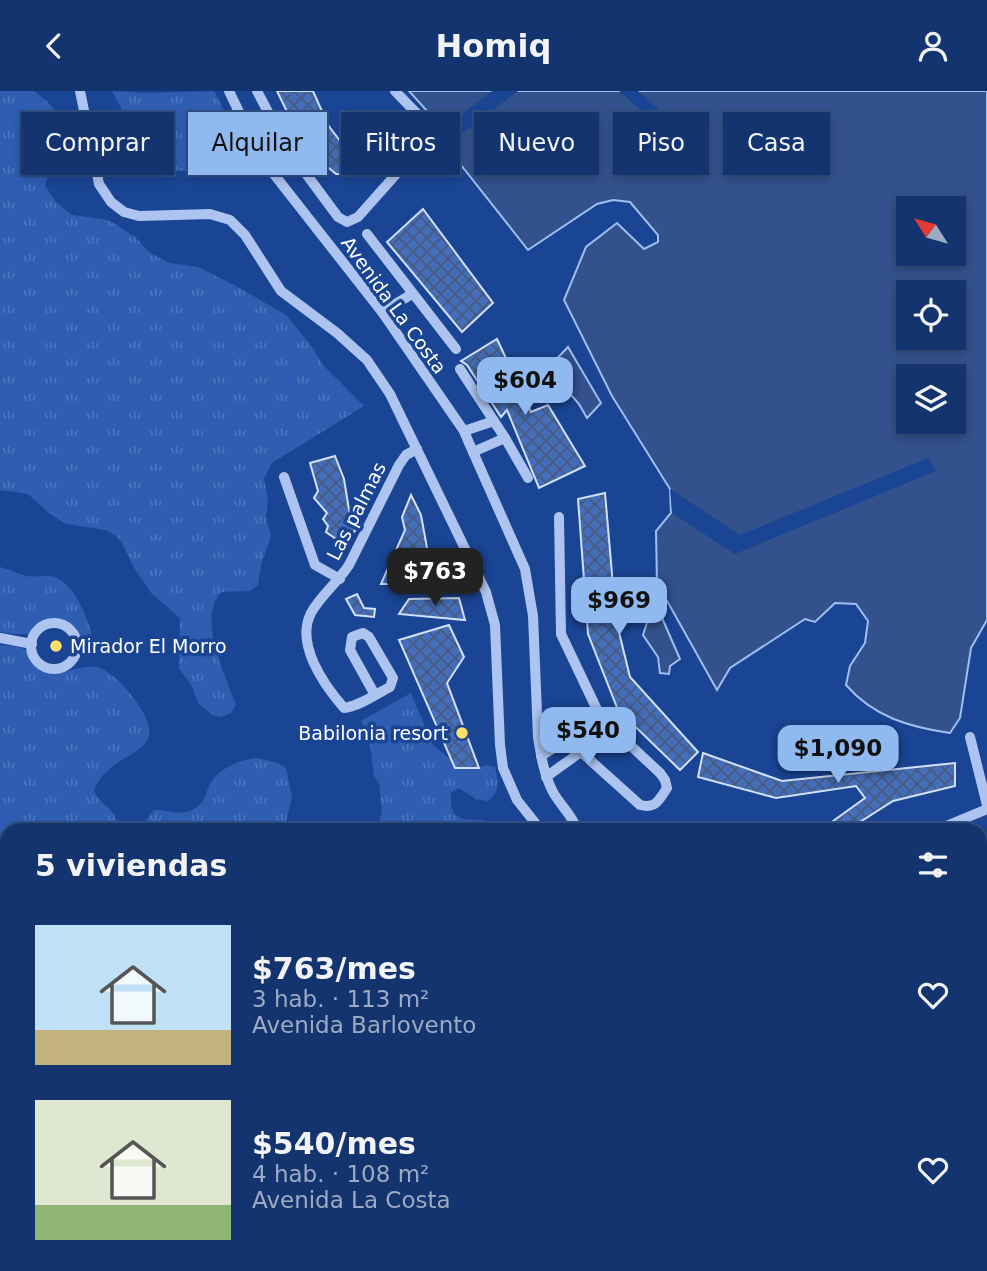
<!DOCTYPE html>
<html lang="es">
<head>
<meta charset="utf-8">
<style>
	:root { --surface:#14346f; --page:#1d3c74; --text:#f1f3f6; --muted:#9daac3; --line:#334f82; --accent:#90b9f0 }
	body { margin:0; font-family:"DejaVu Sans",sans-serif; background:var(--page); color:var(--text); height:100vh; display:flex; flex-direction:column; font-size:26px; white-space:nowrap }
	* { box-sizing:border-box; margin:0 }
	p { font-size:23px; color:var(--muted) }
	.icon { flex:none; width:38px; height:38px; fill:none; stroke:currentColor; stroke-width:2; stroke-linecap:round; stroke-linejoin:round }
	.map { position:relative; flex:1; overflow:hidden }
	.sheet { position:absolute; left:0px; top:732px; width:987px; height:450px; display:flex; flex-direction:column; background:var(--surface); border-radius:21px 21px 0 0; box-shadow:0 4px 10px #0003,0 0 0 2px var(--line) }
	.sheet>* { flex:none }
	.top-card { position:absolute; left:21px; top:21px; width:945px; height:63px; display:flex; gap:14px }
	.needle { width:46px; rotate:307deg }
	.fabs { position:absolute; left:896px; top:105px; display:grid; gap:14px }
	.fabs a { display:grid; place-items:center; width:70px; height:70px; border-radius:0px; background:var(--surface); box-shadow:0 4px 10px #0003,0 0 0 2px var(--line); font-size:35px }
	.price { position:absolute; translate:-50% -60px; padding:0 16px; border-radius:14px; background:var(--accent); color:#111; font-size:23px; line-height:46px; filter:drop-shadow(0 2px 4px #0008) }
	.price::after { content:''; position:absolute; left:50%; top:42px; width:21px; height:16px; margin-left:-10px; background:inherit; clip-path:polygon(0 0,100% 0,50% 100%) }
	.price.current { background:#222; color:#fff }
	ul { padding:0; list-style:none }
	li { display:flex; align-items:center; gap:21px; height:175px; padding:0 35px }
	li span { display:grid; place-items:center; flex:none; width:196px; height:140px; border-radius:0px; color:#555 }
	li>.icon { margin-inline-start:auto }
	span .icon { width:84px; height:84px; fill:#fffc; stroke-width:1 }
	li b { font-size:30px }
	h2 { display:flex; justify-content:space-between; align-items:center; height:84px; padding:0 35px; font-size:30px }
	.pill { padding:0 24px; border-radius:0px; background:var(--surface); box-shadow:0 4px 10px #0003,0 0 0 2px var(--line); font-size:24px; line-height:63px }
	.pill.current { background:var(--accent); color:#111 }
	header { display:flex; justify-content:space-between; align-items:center; height:91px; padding:0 35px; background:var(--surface); font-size:32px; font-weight:700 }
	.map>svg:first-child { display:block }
</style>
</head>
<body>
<header><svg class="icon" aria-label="back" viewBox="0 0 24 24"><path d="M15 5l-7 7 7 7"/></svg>Homiq<svg class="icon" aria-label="person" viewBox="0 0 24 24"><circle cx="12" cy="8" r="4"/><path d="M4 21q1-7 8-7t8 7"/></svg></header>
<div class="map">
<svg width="987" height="1180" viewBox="0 0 987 1180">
	<defs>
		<pattern id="grass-tufts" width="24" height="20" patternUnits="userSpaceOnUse" patternTransform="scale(1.75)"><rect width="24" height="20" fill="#2e5db2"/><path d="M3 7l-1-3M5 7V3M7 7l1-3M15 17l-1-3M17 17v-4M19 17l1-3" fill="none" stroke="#4d75be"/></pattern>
		<pattern id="forest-firs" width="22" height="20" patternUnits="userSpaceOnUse" patternTransform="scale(1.75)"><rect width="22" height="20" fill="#2e5db2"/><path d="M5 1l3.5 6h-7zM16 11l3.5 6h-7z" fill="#4d75be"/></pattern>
		<pattern id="building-cross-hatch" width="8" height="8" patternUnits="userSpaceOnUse" patternTransform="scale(1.75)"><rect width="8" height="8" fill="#446ebb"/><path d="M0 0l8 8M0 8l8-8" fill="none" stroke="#485b7e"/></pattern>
	</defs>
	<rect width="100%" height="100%" fill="#1a4594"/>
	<g fill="url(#grass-tufts)">
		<path d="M0,0H34C48,11 61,20 61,39L45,95L56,111L72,124L103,128L112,131L135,146L150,162L169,172L198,176L236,195L286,224L312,256L323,274L364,315L272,372L264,388L268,408L266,427L271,445L261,474L258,494L250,500L222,501C196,525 225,585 236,613L231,622L221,626L212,624L198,612L191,593L179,578L180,527L151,502L134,477L121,450L115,444L105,439L66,433L50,423L28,403L0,399Z"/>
		<path d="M112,0L146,2L214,0L249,68L243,76C228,69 221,54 206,49L198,55L195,75L186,80L167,79L159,75L152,57L147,49L132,37Z"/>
		<path d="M0,476C9,478 17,483 26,485C35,487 45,483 54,486C77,494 88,530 94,550L90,558L81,559C68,525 60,536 34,542C24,544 10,543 0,541Z"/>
		<path d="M0,554C7,555 15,555 21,557C32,560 35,574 44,579C59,588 79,573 96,576C114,578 154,625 149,644C143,667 106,666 94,700C103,718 113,712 119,738H7V788L0,791Z"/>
		<path d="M411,602L433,654L459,675L478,676L487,674L495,676C498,691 501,701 487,710L476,708L459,697L451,702C449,730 461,729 484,729L489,738H377L382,721L379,693L374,685L369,646L361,630Z"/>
		<path d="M257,667L278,672L286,677L292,706L284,738H139L154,719C167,718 180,725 192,719C202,715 204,707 208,698C215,678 239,669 257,667Z"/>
		<polygon points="7,806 7,918 0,925 0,808"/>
		<polygon points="7,1012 7,1056 4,1060 7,1077 7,1174 63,1174 61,1180 0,1180 0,1022"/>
		<polygon points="300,1174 470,1174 478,1180 306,1180"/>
	</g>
	<polygon fill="url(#forest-firs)" points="63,1174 300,1174 306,1180 61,1180"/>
	<g fill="#33518c" stroke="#9fbef1" stroke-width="2" fill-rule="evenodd">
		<path d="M409,0H987V529L971,557L960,627L950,642C909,636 874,626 846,594L850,575L865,552L868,530L856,513L835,512L815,531L805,528L730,577L717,599L657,492L656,440L671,422L670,398L612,305L564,209L586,156L617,132L644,158L658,151V144L630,111L613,109L597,113L528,159L446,55L437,31ZM908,117H954V163H908ZM908,201H954V247H908ZM908,285H954V331H908Z"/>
		<polygon points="568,256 601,312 587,327 579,313 548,277"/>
		<polygon points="659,520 680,568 670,575 669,583 660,582 658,566 643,544 650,522"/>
	</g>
	<g fill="#1a4594">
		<polygon points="492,0 518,0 446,55 437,31 450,32"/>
		<polygon points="619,0 638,0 680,37 681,47 674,48"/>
		<polygon points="928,367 936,380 735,463 672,422 670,398 740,444"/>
	</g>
	<g fill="url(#building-cross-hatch)" stroke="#d2e1fb" stroke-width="2">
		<polygon points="277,0 313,0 328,34 347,59 385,61 387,82 336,83 304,56"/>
		<polygon points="423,118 493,212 462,241 387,151"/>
		<polygon points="497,248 531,321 548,314 585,375 539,397 507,319 501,326 467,274 461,270"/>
		<polygon points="335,365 344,388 349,419 355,440 342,452 326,441 328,435 323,428 327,422 314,407 318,400 310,372"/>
		<polygon points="605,402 616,529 630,586 698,661 680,679 618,619 588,543 578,408"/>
		<polygon points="411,404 421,424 427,457 401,493 381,493 405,439 402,426"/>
		<polygon points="357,503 364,517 375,518 374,526 355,524 346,508"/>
		<polygon points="459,507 465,529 399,523 409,508"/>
		<polygon points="449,534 464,566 447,592 479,677 455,677 399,549"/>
		<polygon points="703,662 782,690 955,672 955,695 893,710 849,738 822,738 865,707 856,695 776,707 698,686"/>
	</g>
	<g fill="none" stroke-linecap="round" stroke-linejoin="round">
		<g stroke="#acc4ef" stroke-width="2" stroke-dasharray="3.5 5" stroke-linecap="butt">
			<polyline points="0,1146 7,1143"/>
			<polyline points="284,1174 291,1180"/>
		</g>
		<g stroke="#acc4ef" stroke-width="10">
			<polyline points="80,0 99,93 111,111 124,121 139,125 210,123 230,129 245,144 281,200 337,242 367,269 390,303 486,501 495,534 500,654 503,677 517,709 540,738"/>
			<path d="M229,0L250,44L273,82L382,221L464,340L469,352L525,478L533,525L538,646C541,665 544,684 553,701C560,714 572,724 577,738"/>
			<polyline points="257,0 287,57 338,126 347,131 358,126 423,53 428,40 425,31 395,0"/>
			<polyline points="250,44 272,30"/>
			<polyline points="367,143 456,258"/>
			<polyline points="382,221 412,203"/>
			<polyline points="460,278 505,347 528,387"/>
			<polyline points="464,340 494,330"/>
			<polyline points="473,361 505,347"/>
			<polyline points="284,386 315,474 340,488"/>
			<path d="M559,426L561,543L601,627L660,682L665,689L667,697C659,709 656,718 640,714L581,661"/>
			<circle cx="54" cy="555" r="23"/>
			<polyline points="0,547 32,553"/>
			<path d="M375,604L350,559L352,546L363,542L369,546L393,587L390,596C376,603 360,615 344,617C324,594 295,553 311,522C320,505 338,491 349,474L399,374L406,364L417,358"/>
			<polyline points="970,646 987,714"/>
			<polyline points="541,665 601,627"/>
			<polyline points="546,686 611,639"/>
			<polyline points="939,738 987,718"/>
			<polyline points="980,753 987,750"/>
			<polyline points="0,797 7,795"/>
			<polyline points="980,862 987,861"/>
			<polyline points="980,936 987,934"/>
			<polyline points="980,977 987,976"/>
			<polyline points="0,1010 7,1002"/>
			<polyline points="980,1025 987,1023"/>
			<polyline points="500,1174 508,1180"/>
			<polyline points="756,1174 757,1180"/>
			<polyline points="791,1174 796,1180"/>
			<polyline points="743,1180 749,1174"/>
			<polyline points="824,1180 844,1174"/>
			<polyline points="953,1180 977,1174"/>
		</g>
	</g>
	<g fill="#ffe16a" stroke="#1a4594" stroke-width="2.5">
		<circle cx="56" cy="555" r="7"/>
		<circle cx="462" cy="642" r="7"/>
	</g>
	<g text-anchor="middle" stroke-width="7" stroke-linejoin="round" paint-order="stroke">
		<g font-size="19" fill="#fff" stroke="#1a4594">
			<text transform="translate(394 214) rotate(54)" y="7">Avenida La Costa</text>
			<text transform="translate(356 420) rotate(-63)" y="7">Las palmas</text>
		</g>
		<g font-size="19" fill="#fff" stroke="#1a4594" text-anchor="start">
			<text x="70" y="562">Mirador El Morro</text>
			<text x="448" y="649" text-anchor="end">Babilonia resort</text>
		</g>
	</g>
</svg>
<div class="fabs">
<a><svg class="needle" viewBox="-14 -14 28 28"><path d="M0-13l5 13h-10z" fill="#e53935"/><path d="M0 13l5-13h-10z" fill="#9daac3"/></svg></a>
<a><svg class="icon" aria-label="locate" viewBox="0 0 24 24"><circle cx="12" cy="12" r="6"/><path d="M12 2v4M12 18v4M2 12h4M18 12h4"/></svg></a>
<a><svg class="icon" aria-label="layers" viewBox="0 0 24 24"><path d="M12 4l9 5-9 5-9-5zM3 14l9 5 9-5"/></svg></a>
</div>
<b class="price" style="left:525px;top:326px">$604</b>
<b class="price current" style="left:435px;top:517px">$763</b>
<b class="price" style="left:619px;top:546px">$969</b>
<b class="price" style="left:588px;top:676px">$540</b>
<b class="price" style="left:838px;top:694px">$1,090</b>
<div class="top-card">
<a class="pill">Comprar</a>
<a class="pill current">Alquilar</a>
<a class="pill">Filtros</a>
<a class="pill">Nuevo</a>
<a class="pill">Piso</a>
<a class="pill">Casa</a>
</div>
<section class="sheet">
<h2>5 viviendas<svg class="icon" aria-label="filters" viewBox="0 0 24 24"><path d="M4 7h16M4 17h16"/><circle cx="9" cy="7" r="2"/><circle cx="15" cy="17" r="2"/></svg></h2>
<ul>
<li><span style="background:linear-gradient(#bfe0f5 75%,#c2b280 0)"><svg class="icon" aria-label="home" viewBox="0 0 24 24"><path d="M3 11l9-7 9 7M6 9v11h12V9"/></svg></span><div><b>$763/mes</b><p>3 hab. · 113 m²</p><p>Avenida Barlovento</p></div><svg class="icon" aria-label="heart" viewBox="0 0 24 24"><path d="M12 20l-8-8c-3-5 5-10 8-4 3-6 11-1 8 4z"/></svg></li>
<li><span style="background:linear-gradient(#dfe7d0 75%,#8fb573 0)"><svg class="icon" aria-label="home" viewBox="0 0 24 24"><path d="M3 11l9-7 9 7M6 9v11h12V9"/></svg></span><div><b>$540/mes</b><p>4 hab. · 108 m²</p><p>Avenida La Costa</p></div><svg class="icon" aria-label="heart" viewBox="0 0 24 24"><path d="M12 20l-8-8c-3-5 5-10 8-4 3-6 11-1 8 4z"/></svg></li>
</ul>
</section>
</div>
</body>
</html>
